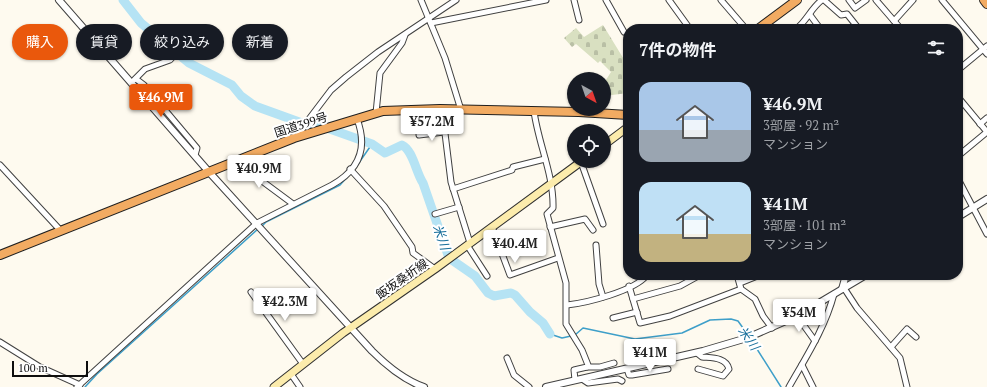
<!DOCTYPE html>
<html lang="ja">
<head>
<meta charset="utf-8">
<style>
	:root { --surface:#171b24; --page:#20242c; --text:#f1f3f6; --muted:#9ea1a6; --accent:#ea580c }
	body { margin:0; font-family:"PT Serif","Noto Sans JP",serif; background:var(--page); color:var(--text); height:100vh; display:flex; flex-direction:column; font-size:15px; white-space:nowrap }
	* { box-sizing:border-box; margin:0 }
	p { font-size:13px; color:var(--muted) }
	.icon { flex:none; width:22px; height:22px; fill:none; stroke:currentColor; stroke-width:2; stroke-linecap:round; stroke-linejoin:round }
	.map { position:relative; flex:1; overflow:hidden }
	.drawer { position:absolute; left:623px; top:24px; width:340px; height:256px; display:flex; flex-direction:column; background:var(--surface); border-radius:16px; box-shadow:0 1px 3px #0004 }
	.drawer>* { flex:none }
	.guide { position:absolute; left:12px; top:24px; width:380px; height:36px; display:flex; gap:8px }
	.needle { width:26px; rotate:140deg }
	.tools { position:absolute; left:567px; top:72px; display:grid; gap:8px }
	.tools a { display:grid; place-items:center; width:44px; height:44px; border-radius:50%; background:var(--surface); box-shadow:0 1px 3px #0004; font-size:20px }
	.scale { position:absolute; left:12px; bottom:10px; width:76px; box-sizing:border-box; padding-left:4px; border:2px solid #0e0e0e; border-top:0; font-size:11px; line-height:14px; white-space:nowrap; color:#0e0e0e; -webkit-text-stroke:3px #fff; paint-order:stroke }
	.price { position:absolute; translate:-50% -34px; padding:0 9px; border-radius:4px; background:#fff; color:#222; font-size:13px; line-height:26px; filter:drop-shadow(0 1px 2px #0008) }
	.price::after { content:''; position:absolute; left:50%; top:24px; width:12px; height:9px; margin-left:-6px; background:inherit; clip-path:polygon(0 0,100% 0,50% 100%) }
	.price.current { background:var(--accent); color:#fff }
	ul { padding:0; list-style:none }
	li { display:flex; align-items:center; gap:12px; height:100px; padding:0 16px }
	li span { display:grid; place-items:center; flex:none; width:112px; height:80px; border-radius:12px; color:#555 }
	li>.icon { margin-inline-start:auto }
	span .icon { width:48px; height:48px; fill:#fffc; stroke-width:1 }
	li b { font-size:17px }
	h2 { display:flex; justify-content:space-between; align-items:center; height:48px; padding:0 16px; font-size:17px }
	.pill { padding:0 14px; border-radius:18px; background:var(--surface); box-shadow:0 1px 3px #0004; font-size:14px; line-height:36px }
	.pill.current { background:var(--accent); color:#fff }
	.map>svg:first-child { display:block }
</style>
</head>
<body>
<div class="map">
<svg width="987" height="387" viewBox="0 0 987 387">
	<defs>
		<pattern id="cemetery-stones" width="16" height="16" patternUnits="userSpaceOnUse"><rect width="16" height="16" fill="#d9e0c1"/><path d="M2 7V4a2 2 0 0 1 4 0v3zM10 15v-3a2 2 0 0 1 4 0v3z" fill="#b9bfa5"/></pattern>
	</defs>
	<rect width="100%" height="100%" fill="#fefaef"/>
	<polygon fill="url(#cemetery-stones)" points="603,25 628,66 628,93 604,96 604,83 611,72 600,61 598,63 576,44 572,47 564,38 576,28 584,37"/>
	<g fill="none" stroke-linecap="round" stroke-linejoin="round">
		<g stroke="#3e9fc9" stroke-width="1.5">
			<polyline points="356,167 372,144"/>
			<polyline points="261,227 266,222 340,185 351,173"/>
			<polyline points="550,334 562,338 571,336"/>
			<polyline points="575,335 583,328 635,339 682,333 710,320 731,319 738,321 748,335"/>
			<polyline points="750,338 781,387"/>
			<polyline points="85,387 97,374 258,229"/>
		</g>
		<path stroke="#b5e3f4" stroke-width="9" d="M123,0L141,23L189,63L232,85L241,96L255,106L302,123L327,128L372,144L385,153L402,145C413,150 416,173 423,183L449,258L475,276L488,293L494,296L511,293L515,295L530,312L543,323L550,334"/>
		<defs>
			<g id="minor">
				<polyline points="421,0 445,58 461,110"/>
				<polyline points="574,0 579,20"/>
				<polyline points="606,0 624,32"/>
				<polyline points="669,0 690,29"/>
				<polyline points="721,0 746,29"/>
				<polyline points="824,0 841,15 847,14 859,29"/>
				<polyline points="849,0 855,8 866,0"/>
				<polyline points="876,0 901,29"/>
				<polyline points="942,0 987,54"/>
				<polyline points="810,15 819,27"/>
				<polyline points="894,21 913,0"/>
				<polyline points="431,23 546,0"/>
				<path d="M796,29C807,21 811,8 822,0"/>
				<polyline points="958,70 987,46"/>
				<polyline points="136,79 144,85 197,148 195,155"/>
				<polyline points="134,80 145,69 170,60 182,47"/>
				<polyline points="958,97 987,132"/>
				<polyline points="442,109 451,182 470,243"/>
				<path d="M534,111C538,143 554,175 553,208L547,214L566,283V324L582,350L588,365L587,367L574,370L575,380"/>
				<polyline points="376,113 380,73 402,43 405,35"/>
				<polyline points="980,124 987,118"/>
				<polyline points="419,135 444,132"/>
				<polyline points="298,136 309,119 331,90 346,77 378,52 456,0"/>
				<polyline points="958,156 987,132"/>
				<polyline points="240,159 262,181 293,204"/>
				<polyline points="581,162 603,224"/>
				<polyline points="0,165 61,231"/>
				<polyline points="350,169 384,206 412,247 413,253 435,269"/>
				<polyline points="958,179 987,234"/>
				<polyline points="453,189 512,170 513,167 545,159"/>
				<polyline points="435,214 459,207"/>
				<polyline points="492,227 510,275 558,258"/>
				<polyline points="550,227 585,219 593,230"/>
				<polyline points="467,245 487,276"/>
				<polyline points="596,245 599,284 603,297"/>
				<polyline points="737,275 741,289 755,299 763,316 772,328"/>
				<polyline points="740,283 760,275"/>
				<polyline points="629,286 640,323 670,316 741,289"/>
				<polyline points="844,288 857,308 900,358 907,387"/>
				<polyline points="251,292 303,364"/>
				<polyline points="633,299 680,286 700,275"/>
				<path d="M567,305C586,303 635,291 647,275"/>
				<polyline points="797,316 815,341"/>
				<polyline points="613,318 637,312"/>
				<polyline points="0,342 40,367 80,385"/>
				<polyline points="891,347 907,329 916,337"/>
				<path d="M697,353L702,357C711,358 726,357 729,369L723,376L698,369"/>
				<polyline points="507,358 514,375 529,387"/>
				<polyline points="802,365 813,387"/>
				<polyline points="587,367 600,367 614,363"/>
				<polyline points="627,369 629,375 632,375 668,369"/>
				<polyline points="291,374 300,387"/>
				<polyline points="582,379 588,383 618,379 622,381"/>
				<path d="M77,387L257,223L332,185C359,170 368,148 357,119"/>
				<path d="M789,387C806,357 825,328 834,294"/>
			</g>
			<g id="tertiary">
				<path d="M59,0L209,172L372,351C388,367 404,380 424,387"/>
				<polyline points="958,217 987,199"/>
				<polyline points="842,289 846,275"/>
				<polyline points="546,387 703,351 747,338 797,316 866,275"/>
			</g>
			<g id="secondary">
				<polyline points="604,145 628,127"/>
				<polyline points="274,387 343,333 435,269 582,161"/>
			</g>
			<g id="trunk">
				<polyline points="984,0 987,4"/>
				<polyline points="758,29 797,0"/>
				<polyline points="0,255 294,138 383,111 440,109 579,112 628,115"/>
			</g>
		</defs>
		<use href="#minor" stroke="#414141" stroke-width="7"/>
		<use href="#tertiary" stroke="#414141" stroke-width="8"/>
		<use href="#secondary" stroke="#303030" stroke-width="9"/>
		<use href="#trunk" stroke="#1f1f1f" stroke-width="10"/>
		<use href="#minor" stroke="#fff" stroke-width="5"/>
		<use href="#tertiary" stroke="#fff" stroke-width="6"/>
		<use href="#secondary" stroke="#fcecac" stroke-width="7"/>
		<use href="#trunk" stroke="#f2ab62" stroke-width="8"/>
	</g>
	<g text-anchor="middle" stroke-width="4" stroke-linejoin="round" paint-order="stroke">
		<g font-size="12" fill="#0e0e0e" stroke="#fff">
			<text transform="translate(301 125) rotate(-18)" y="4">国道399号</text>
			<text transform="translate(402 279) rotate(-35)" y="4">飯坂桑折線</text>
		</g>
		<g font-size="13" font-style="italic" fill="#1a709c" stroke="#fff">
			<text transform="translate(442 237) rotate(71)" y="5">米川</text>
			<text transform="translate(749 338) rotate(55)" y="5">米川</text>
		</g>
	</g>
</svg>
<div class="tools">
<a><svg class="needle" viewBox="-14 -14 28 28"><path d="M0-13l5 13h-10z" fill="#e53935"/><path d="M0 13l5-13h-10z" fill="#9ea1a6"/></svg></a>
<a><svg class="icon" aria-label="locate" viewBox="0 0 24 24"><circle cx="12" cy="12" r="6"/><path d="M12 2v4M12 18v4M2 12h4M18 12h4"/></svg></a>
</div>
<div class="scale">100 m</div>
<b class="price current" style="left:161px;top:118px">¥46.9M</b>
<b class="price" style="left:432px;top:142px">¥57.2M</b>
<b class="price" style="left:259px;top:189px">¥40.9M</b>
<b class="price" style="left:515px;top:264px">¥40.4M</b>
<b class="price" style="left:285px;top:322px">¥42.3M</b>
<b class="price" style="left:799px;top:333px">¥54M</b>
<b class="price" style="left:650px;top:373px">¥41M</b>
<div class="guide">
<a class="pill current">購入</a>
<a class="pill">賃貸</a>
<a class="pill">絞り込み</a>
<a class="pill">新着</a>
</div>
<section class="drawer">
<h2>7件の物件<svg class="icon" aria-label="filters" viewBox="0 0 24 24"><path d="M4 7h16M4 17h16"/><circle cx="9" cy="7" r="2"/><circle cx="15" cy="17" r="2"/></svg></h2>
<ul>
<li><span style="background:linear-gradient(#a9c7e8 60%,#9aa5b1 0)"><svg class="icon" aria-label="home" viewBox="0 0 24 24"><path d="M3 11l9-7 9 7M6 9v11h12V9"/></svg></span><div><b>¥46.9M</b><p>3部屋 · 92 m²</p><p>マンション</p></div></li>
<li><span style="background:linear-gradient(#bfe0f5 65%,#c2b280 0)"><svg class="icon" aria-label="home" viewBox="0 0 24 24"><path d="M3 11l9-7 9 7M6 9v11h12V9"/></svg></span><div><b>¥41M</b><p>3部屋 · 101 m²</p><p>マンション</p></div></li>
</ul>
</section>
</div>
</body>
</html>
